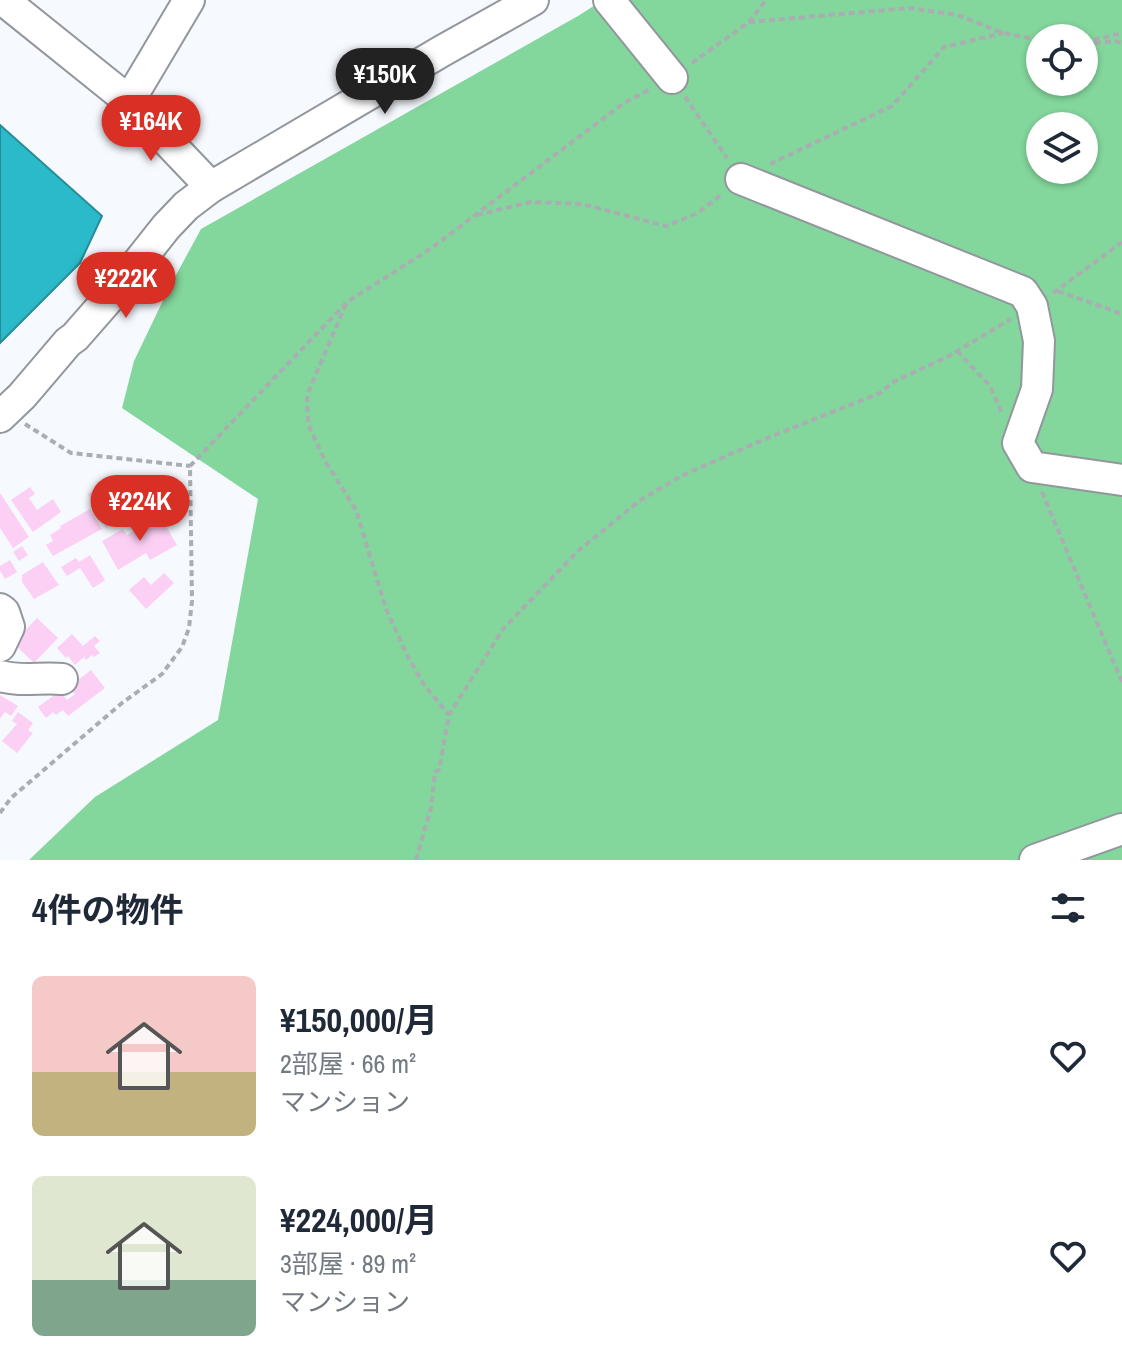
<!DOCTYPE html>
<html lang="ja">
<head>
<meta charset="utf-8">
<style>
	:root { --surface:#fff; --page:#f6f6f7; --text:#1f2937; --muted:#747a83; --accent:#d93025 }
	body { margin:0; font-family:"Archivo Narrow","Noto Sans JP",sans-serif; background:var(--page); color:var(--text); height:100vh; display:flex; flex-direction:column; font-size:30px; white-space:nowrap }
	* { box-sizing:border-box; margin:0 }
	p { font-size:26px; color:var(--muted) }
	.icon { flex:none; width:44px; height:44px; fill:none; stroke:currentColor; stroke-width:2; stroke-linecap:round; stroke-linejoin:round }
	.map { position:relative; height:860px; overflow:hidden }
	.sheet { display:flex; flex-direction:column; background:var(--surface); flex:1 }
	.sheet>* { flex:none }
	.controls { position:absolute; left:1026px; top:24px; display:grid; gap:16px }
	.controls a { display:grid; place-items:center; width:72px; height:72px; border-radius:50%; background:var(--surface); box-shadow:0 2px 6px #0004; font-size:40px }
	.price { position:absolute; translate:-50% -68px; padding:0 18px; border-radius:28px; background:var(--accent); color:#fff; font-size:26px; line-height:52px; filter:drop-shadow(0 2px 4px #0008) }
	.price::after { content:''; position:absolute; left:50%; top:48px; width:24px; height:18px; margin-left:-12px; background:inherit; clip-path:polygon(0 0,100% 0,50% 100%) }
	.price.selected { background:#222; color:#fff }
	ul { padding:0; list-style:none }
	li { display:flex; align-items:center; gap:24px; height:200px; padding:0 32px }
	li span { display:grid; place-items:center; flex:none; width:224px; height:160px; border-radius:12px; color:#555 }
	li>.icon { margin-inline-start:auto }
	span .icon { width:96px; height:96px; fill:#fffc; stroke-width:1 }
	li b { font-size:34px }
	h2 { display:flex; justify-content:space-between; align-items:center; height:96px; padding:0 32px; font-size:34px }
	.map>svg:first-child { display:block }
</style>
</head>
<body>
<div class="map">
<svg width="1122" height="860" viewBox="0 0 1122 860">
	<rect width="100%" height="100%" fill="#f6f9fe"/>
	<path fill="#83d69c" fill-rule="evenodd" d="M603,0H1122V860H29L95,797L218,720L258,499L122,408L134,361L169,288L201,229L578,16ZM1040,38H1084V82H1040ZM1040,126H1084V170H1040Z"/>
	<polygon fill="#2bbac9" stroke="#288c98" stroke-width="2" points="0,125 102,216 80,263 0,343"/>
	<g fill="#fcd0f5">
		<polygon points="108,483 126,517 106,528 88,494"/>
		<polygon points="30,487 35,494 29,498 37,510 53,499 61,512 33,532 11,500"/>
		<polygon points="0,493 29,537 13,548 0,528"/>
		<polygon points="90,509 102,529 53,556 46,545 53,541 50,535 61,528 60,526"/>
		<polygon points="160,516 177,545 150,560 146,553 118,570 102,541 123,529 127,535"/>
		<polygon points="22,546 28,555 19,561 13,552"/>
		<polygon points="90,555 105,580 93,588 80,568 67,576 61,567 76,558 79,562"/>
		<polygon points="10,560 17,572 5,579 0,571 0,566"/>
		<polygon points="43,562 59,585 34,599 22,582 22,575"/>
		<polygon points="164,573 174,583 146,609 129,590 144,577 151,585"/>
		<polygon points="37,618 58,638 34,663 9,639 21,635"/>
		<polygon points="72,634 83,646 95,636 100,641 94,646 100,653 94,657 92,655 86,660 84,657 75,665 68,656 66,658 57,648"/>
		<polygon points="91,670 105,688 68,716 63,710 56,715 53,712 46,718 38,707 60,691 67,700 75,694 69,687"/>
		<polygon points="0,695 18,706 11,716 5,712 0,719"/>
		<polygon points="18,712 33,723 28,730 33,733 17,753 2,741 17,724 12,721"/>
	</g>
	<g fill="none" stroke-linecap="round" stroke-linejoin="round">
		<defs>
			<g id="minor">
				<polyline points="9,0 7,3 129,101 211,187"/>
				<polyline points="609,0 672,78"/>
				<polyline points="129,101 189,0"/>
				<polyline points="741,179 1023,292 1032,306 1039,341 1037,389 1018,443 1032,467 1122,480"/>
				<polyline points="0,417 22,396 68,342 75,337 117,289 166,227 186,206 211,187 442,51 533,0"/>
				<polyline points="0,609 4,612 9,627 0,646"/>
				<path d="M0,676C21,682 41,677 62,679"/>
				<polyline points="1035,860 1122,829"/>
			</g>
		</defs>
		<use href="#minor" stroke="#92969d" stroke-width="34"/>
		<g stroke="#aaadb1" stroke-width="4" stroke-dasharray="6 4" stroke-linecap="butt">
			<polyline points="749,22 910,8 958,15 1003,33 1040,40"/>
			<polyline points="1084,42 1122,33"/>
			<polyline points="1085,44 1115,41 1122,43"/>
			<polyline points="692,63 749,22 766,0"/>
			<polyline points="685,97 727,158"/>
			<polyline points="770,164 892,106 944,47 1003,33"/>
			<polyline points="477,215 531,202 582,204 666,226 698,213 722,194"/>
			<polyline points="1058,291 1122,314"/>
			<polyline points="1053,293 1122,242"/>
			<polyline points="346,304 307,395 308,424 325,461 356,510 386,609 407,655 424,685 449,715"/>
			<polyline points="957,351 990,386 1002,413"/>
			<polyline points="25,424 71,453 190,466"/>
			<polyline points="1042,492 1122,682"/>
			<polyline points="0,813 11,798 122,703 162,674 182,647 189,628 192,601 190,466 347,302 430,249 624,103 651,89"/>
			<polyline points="416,860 431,808 435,772 439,770 449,715 503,629 577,552 639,501 681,476 772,436 880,393 893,382 949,356 1011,319"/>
		</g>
		<use href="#minor" stroke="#fff" stroke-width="30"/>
	</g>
</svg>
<div class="controls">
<a><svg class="icon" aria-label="locate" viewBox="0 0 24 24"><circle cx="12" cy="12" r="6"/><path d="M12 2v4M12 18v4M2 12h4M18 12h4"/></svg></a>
<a><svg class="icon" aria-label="layers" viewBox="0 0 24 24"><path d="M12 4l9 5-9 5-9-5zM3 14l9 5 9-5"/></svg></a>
</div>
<b class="price selected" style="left:385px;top:116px">¥150K</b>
<b class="price" style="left:151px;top:163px">¥164K</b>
<b class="price" style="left:126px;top:320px">¥222K</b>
<b class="price" style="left:140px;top:543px">¥224K</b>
</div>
<section class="sheet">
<h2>4件の物件<svg class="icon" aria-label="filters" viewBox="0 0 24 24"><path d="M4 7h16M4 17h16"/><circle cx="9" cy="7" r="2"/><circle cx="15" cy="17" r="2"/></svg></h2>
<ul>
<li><span style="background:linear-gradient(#f6c9c9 60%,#c2b280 0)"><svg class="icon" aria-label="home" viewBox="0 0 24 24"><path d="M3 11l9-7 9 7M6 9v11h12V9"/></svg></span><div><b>¥150,000/月</b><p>2部屋 · 66 m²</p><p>マンション</p></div><svg class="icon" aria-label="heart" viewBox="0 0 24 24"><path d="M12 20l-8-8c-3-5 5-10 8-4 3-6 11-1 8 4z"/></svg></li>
<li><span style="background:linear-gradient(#dfe7d0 65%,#7fa58c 0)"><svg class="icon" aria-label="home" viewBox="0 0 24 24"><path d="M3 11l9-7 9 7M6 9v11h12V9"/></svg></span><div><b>¥224,000/月</b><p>3部屋 · 89 m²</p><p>マンション</p></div><svg class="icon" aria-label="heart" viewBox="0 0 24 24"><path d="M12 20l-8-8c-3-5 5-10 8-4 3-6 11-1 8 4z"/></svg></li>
</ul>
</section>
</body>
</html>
